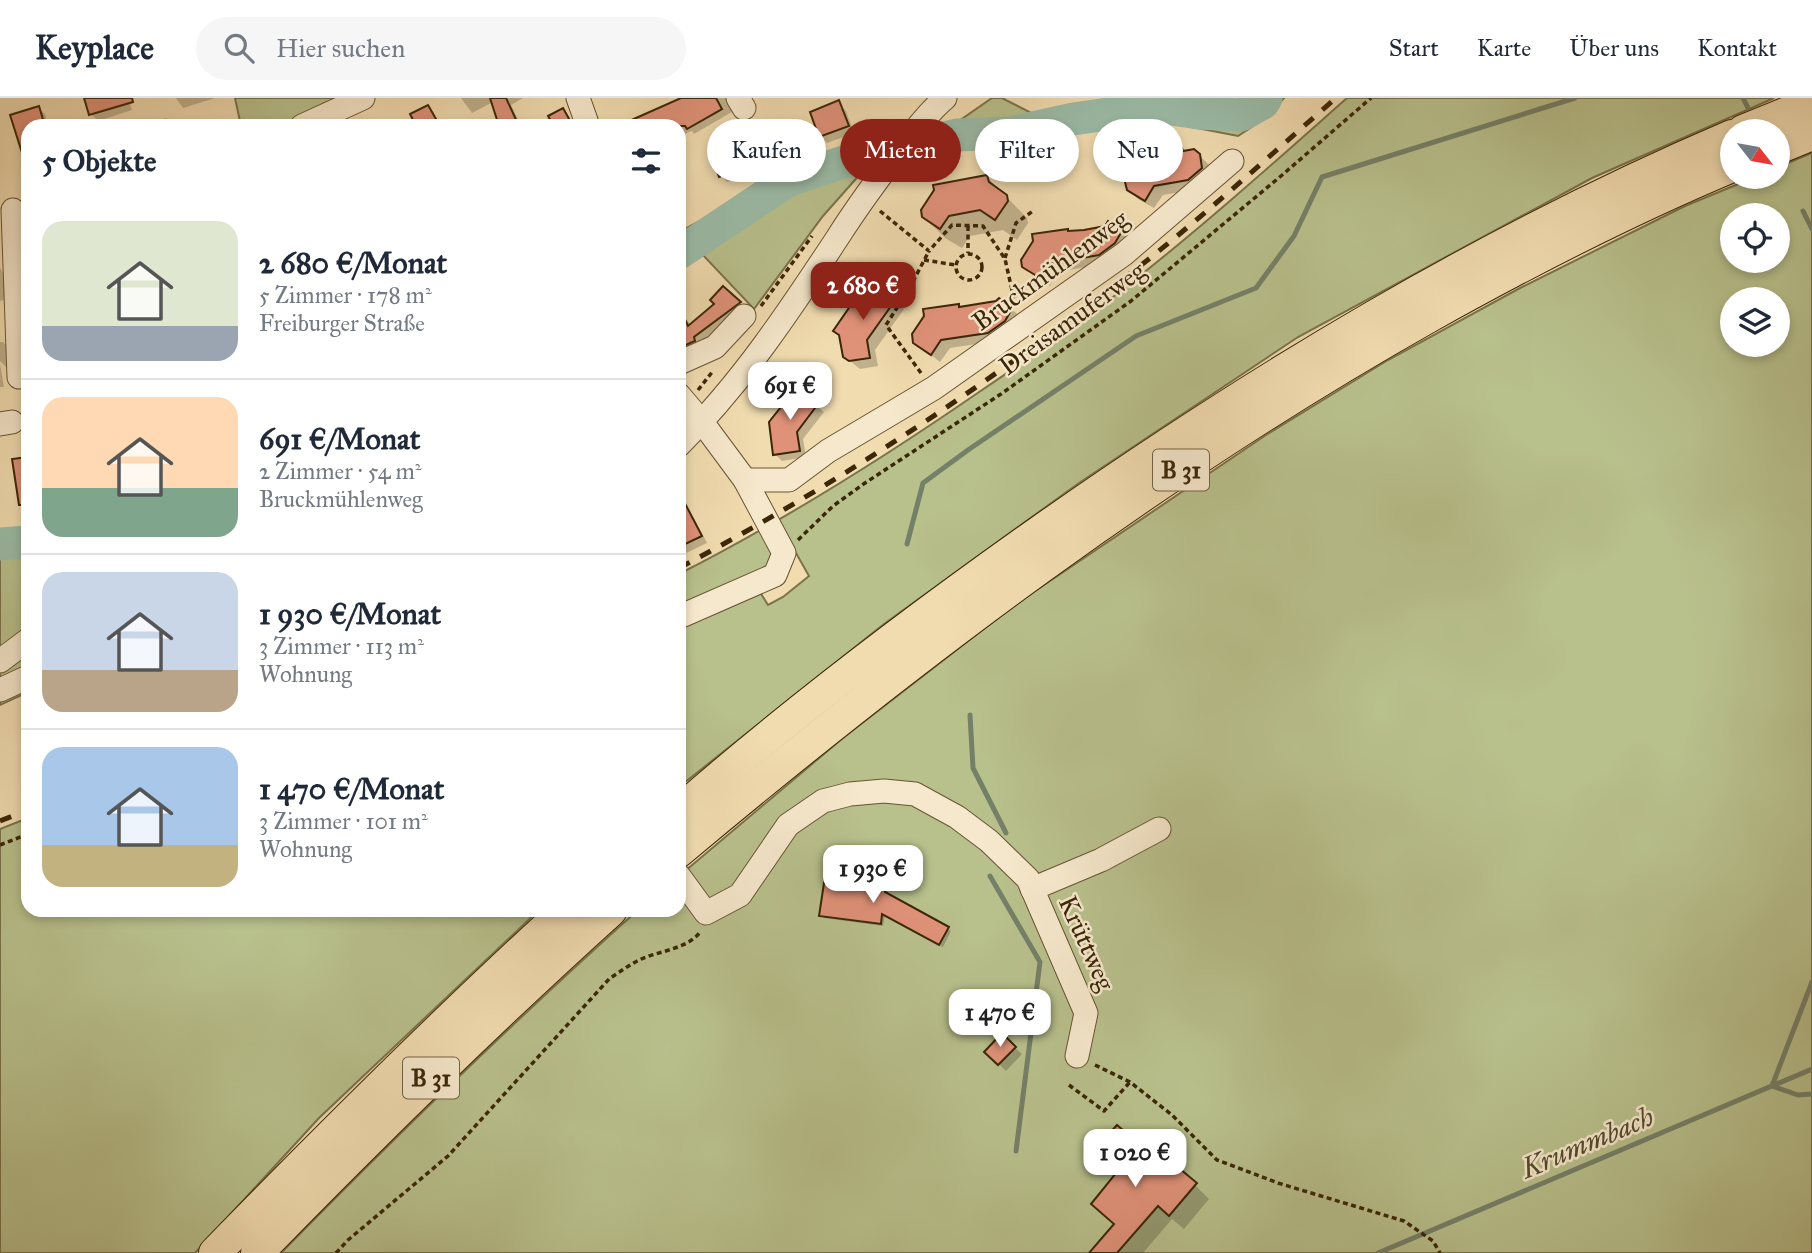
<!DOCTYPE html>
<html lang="de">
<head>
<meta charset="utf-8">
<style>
	:root { --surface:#fff; --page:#f6f6f7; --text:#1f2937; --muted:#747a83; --line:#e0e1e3; --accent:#8f2418 }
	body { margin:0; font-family:"IM FELL Great Primer",serif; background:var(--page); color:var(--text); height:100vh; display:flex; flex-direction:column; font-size:26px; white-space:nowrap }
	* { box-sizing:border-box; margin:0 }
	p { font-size:23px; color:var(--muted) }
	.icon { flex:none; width:38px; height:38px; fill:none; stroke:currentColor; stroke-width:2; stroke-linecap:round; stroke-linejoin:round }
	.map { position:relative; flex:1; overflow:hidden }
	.drawer { position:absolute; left:21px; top:21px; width:665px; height:798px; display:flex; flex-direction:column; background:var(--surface); border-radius:21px; box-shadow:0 4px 10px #0003 }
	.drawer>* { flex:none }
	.banner { position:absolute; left:707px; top:21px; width:665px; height:63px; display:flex; gap:14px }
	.needle { width:46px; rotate:121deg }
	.controls { position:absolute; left:1720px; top:21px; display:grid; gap:14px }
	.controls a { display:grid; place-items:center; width:70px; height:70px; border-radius:50%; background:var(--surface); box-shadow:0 4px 10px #0003; font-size:35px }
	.price { position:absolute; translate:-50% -60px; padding:0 16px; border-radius:14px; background:#fff; color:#222; font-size:23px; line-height:46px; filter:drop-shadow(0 2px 4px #0008) }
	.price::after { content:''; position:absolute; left:50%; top:42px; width:21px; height:16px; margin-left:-10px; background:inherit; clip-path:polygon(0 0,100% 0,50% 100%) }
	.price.selected { background:var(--accent); color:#fff }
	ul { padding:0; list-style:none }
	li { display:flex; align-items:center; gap:21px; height:175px; padding:0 21px }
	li+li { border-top:2px solid var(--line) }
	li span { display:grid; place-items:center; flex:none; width:196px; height:140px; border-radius:21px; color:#555 }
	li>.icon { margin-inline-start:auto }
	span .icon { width:84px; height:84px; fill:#fffc; stroke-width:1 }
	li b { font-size:30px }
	h2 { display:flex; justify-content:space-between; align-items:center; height:84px; padding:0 21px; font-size:30px }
	.tag { padding:0 24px; border-radius:32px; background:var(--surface); box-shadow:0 4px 10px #0003; font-size:24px; line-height:63px }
	.tag.selected { background:var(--accent); color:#fff }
	header { display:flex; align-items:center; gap:42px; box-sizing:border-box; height:98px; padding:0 35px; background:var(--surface); border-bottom:2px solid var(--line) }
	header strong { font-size:33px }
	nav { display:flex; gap:38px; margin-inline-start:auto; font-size:24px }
	.search { width:490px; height:63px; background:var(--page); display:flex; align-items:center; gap:18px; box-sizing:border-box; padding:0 24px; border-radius:38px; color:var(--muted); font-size:26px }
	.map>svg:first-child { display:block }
</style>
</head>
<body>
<header>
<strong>Keyplace</strong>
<div class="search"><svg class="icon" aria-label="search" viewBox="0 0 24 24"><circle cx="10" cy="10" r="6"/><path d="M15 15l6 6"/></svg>Hier suchen</div>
<nav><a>Start</a><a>Karte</a><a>Über uns</a><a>Kontakt</a></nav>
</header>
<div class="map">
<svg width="1812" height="1155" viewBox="0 0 1812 1155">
	<rect width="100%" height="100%" fill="#f1dcb0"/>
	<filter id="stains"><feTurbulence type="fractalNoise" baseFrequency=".00286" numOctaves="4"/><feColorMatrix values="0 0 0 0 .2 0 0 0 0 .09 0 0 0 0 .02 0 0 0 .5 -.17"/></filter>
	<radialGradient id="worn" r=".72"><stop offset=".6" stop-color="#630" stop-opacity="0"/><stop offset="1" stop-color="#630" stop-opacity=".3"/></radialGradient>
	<g fill="#b8c08c" stroke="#7a734a" stroke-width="2" fill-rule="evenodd">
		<polygon points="235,0 341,0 303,20 281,28 241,28"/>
		<polygon points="992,0 1002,0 1035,17 1124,0 1242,9 1260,0 1284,0 1267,19 1238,38 1125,16 1038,38 938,54 925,58 946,32"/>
		<path d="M1347,0H1774L1592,80L1298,239L1079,385L884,526L679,689V476C785,422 885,359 982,292C1035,256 1088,220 1137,180C1209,123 1278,61 1347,0ZM792,448L809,478L783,499L768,507L755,486Z"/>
		<polygon points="873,37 881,49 862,74 823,118 754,211 701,155 679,171 679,134 794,72"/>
		<path d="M1812,55V1155H281C397,1037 515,922 638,812H679V788L685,773L843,640L1016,506L1266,337L1388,262L1520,190L1685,108L1755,79H1778V69ZM1732,117H1778V163H1732ZM1732,201H1778V247H1732Z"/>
		<polygon points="0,434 28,436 28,594 0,607"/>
		<polygon points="28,720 28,812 539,812 319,1020 195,1155 0,1155 0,731"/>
	</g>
	<g fill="#0003">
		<polygon points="86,0 128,0 132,12 98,23 91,16"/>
		<polygon points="176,0 215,0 183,10"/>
		<polygon points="461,0 523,0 511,7 521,28 501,28 493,4 472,15"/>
		<polygon points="679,0 732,0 729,7 732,14 694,36 692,33 679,38 679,28 627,28 682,4"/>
		<polygon points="839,6 846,13 854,35 827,45 821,38 812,15"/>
		<polygon points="428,9 441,28 410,28 416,24"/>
		<polygon points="38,10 45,16 48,28 28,28 28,44 12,18"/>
		<polygon points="563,12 574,28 533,28"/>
		<polygon points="166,20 173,28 145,28 144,27"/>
		<polygon points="377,23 382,28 368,28"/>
		<polygon points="770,40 776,47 782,61 747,74 748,77 727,84 721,78 745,42 751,48"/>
		<polygon points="1184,55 1199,57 1209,67 1211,79 1198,91 1163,97 1154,110 1138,101 1128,91 1139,65"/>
		<polygon points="987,79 1027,120 1028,125 1017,142 1003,132 970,138 962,150 945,140 924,119"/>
		<polygon points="1121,134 1130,143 1108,165 1058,174 1050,188 1024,168 1069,135"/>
		<polygon points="0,170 6,180 7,201 0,203"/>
		<polygon points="723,191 748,215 679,263 679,216 681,216 692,228 717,206"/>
		<polygon points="895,202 904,211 875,252 878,268 860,271 844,258"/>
		<polygon points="1000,202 1021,219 997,243 950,250 940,264 915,244 958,208 961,211 997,205"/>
		<polygon points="0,244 3,244 10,251 10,268 6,269 0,263"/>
		<polygon points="0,266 4,289 0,289"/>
		<polygon points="797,291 824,314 803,341 806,359 782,363 775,356"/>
		<polygon points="689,415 695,422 707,445 682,457 679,454 679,418"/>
		<polygon points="886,783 889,785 887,797 951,833 943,849 885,817 883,828 824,820 821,817"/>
		<polygon points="1002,938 1022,956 1006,973 987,954"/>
		<polygon points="1096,1054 1164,1070 1195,1087 1209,1101 1184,1131 1172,1121 1143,1155 1093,1155 1115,1127 1119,1076"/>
	</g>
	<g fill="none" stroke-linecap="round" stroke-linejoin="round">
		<g stroke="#758068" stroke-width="5">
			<polyline points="1743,0 1748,10"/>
			<polyline points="1803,113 1812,131"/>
			<polyline points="907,446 923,385 968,352 1136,238 1256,190 1294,138 1322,79 1575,0"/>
			<polyline points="970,617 973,670 1006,735"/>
			<polyline points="990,778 1040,864 1016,1053"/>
			<polyline points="1812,884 1772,988 1798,997 1812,996"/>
			<polyline points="1378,1155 1812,971"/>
		</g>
		<g stroke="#9bbca8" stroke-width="33">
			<polyline points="679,155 787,83 840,65 957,37 1010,35 1073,21 1158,9 1198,15 1241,17 1263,5 1266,0"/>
			<polyline points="0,446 28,444"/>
		</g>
	</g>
	<g fill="#e09279" stroke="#3b2608" stroke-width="2">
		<polygon points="84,0 132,0 133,4 89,17"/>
		<polygon points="490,0 506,0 519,28 499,28"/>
		<polygon points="681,0 716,0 722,11 687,31 685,28 618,28"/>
		<polygon points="839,2 849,28 819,39 810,14"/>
		<polygon points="428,7 440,28 416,28 410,16"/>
		<polygon points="39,8 45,28 28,28 28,63 25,64 10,17"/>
		<polygon points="563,10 573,28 554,28 548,18"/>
		<polygon points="770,38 777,54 742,68 743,71 719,79 710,52 746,40 748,48"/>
		<polygon points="1182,50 1183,53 1194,51 1200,56 1202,70 1188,82 1154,88 1145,103 1127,92 1125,84 1137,65 1136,58"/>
		<polygon points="987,77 989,84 1007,97 1008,103 995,122 980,112 949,118 940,131 922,119 921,112 934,92 933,87"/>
		<polygon points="1108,123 1122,133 1115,145 1099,157 1049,166 1040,180 1022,169 1021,162 1033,143 1032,136 1068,131 1068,133 1084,132 1105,128"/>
		<polygon points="872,184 896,201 867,242 870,260 849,263 843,259 839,237 833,233 860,194 864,197"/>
		<polygon points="723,188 741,204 694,239 695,243 679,250 679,208 688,228 714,206 710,202"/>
		<polygon points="999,200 1013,209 1005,223 988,235 941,242 931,257 913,245 912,236 924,218 923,211 959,206 959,209 996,203"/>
		<polygon points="797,289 818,306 797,334 800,353 773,357 769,324"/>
		<polygon points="28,359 28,407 19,407 12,361"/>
		<polygon points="679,394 702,438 679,449"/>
		<polygon points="826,772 887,781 885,794 949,829 939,847 882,816 881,826 819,818"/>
		<polygon points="1002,935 1016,949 998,967 984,954"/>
		<polygon points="1117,1027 1164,1067 1168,1061 1197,1085 1169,1118 1158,1108 1117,1155 1089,1155 1114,1126 1091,1106 1117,1074 1093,1054"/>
	</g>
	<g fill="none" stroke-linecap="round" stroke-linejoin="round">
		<defs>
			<g id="minor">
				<polyline points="578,0 588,28"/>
				<polyline points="738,0 744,10"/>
				<polyline points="302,28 363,0"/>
				<polyline points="13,112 19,279"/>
				<polyline points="679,265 715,249 744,218"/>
				<polyline points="679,297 702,324 745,382 784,455 775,477 679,519"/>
				<polyline points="0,326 12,324"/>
				<path d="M679,347C741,286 790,212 838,139C859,106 882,75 906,44C918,28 930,13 945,0"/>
				<polyline points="745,382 789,382 828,353 934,290 1124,156 1232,63"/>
				<polyline points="0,563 28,542"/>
				<polyline points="0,592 28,579"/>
				<polyline points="679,778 706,815 740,797 788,727 823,703 850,696 884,693 915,696 957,719 989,743 1028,781 1086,915 1077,958"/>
				<polyline points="1032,791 1101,762 1159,731"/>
			</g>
			<g id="highway">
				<polyline points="1743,33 1812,5"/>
				<polyline points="1778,50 1812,36"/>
				<path d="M679,714C793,614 915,522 1038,435C1257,281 1486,143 1732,38"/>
				<path d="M679,753C914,556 1159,371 1426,220C1526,164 1627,112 1732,68"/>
				<path d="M215,1155C329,1038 445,922 566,812"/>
				<path d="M257,1155C372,1037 489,922 611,812"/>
			</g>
		</defs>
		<use href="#minor" stroke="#685432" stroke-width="25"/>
		<use href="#highway" stroke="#3b2608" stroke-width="34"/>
		<g stroke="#3b2608" stroke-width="3.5" stroke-dasharray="5 3.5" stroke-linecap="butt">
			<polyline points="880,113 929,153 952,127 983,128 1005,161 1012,192 1019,207"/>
			<polyline points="968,128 968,155"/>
			<circle cx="969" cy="169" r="13"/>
			<polyline points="1005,160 1016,125 1033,113"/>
			<polyline points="924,162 956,167"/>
			<polyline points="761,208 812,138"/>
			<polyline points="921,275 886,227 909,191 929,153"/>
			<polyline points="698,292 713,273"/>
			<polyline points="798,442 833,408 865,385 1001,296 1131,203 1281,78 1371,0"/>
			<polyline points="0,747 28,736"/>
			<polyline points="1095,967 1130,984 1172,1017 1217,1062 1278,1085 1404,1123 1433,1143 1440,1155"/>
			<polyline points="1069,987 1104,1013 1130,984"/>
			<path d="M336,1155L348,1142L448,1058L610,880C620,874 629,867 639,862C658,853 688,851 700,834"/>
		</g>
		<use href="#minor" stroke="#f6e8cc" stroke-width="23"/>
		<use href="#highway" stroke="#f1dcb0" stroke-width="32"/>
		<g stroke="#3b2608" stroke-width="5" stroke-dasharray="12 12" stroke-linecap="butt">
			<path d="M679,470C838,386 989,286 1131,175C1202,120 1268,59 1336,0"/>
			<polyline points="0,723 28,712"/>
		</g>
	</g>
	<g text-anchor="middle" stroke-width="5" stroke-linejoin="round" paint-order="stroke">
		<g fill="#f6e8cc" stroke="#736043" stroke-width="2">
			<rect x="1153" y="351.5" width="56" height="41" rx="5"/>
			<rect x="403" y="959.5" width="56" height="41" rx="5"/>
		</g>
		<g font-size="24" font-weight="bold" fill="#3b2608">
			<text x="1181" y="380">B 31</text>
			<text x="431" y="988">B 31</text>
		</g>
		<g font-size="26" fill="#3b2608" stroke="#f6e8cc">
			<text transform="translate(1050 172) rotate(-36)" y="9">Bruckmühlenweg</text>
			<text transform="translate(1072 220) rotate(-36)" y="9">Dreisamuferweg</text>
			<text transform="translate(1087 845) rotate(66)" y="9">Krüttweg</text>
		</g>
		<g font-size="28" font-style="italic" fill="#534c30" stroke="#f6e8cc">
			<text transform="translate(1587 1044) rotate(-23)" y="10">Krummbach</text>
		</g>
	</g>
	<rect width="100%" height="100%" filter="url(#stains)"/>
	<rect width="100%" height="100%" fill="url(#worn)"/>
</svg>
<div class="controls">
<a><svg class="needle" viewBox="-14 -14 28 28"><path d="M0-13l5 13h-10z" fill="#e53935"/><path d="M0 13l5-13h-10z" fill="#747a83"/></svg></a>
<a><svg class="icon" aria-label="locate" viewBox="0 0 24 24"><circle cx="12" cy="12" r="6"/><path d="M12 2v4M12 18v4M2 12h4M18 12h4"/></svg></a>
<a><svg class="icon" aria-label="layers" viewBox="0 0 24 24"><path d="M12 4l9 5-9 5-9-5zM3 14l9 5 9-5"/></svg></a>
</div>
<b class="price selected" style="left:863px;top:224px">2 680 €</b>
<b class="price" style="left:790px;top:324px">691 €</b>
<b class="price" style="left:873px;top:807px">1 930 €</b>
<b class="price" style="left:1000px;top:951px">1 470 €</b>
<b class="price" style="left:1135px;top:1091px">1 020 €</b>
<div class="banner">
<a class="tag">Kaufen</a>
<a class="tag selected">Mieten</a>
<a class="tag">Filter</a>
<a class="tag">Neu</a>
</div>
<section class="drawer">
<h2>5 Objekte<svg class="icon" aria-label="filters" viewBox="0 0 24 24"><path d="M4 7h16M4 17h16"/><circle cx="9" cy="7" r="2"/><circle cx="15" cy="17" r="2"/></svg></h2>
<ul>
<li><span style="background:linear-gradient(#dfe7d0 75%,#9aa5b1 0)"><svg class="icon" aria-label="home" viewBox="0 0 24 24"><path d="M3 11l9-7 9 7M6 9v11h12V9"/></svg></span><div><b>2 680 €/Monat</b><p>5 Zimmer · 178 m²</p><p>Freiburger Straße</p></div></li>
<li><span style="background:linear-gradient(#ffd9b3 65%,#7fa58c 0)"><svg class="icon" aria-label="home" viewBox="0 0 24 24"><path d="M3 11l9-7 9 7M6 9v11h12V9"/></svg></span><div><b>691 €/Monat</b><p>2 Zimmer · 54 m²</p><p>Bruckmühlenweg</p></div></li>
<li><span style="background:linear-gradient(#c9d6e8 70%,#b9a48a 0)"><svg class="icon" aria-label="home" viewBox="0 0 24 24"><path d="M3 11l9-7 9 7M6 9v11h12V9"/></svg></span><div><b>1 930 €/Monat</b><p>3 Zimmer · 113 m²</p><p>Wohnung</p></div></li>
<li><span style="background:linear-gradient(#a9c7e8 70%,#c2b280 0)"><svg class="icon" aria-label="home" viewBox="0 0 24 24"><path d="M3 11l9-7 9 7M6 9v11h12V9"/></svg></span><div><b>1 470 €/Monat</b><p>3 Zimmer · 101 m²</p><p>Wohnung</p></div></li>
</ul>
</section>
</div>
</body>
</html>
